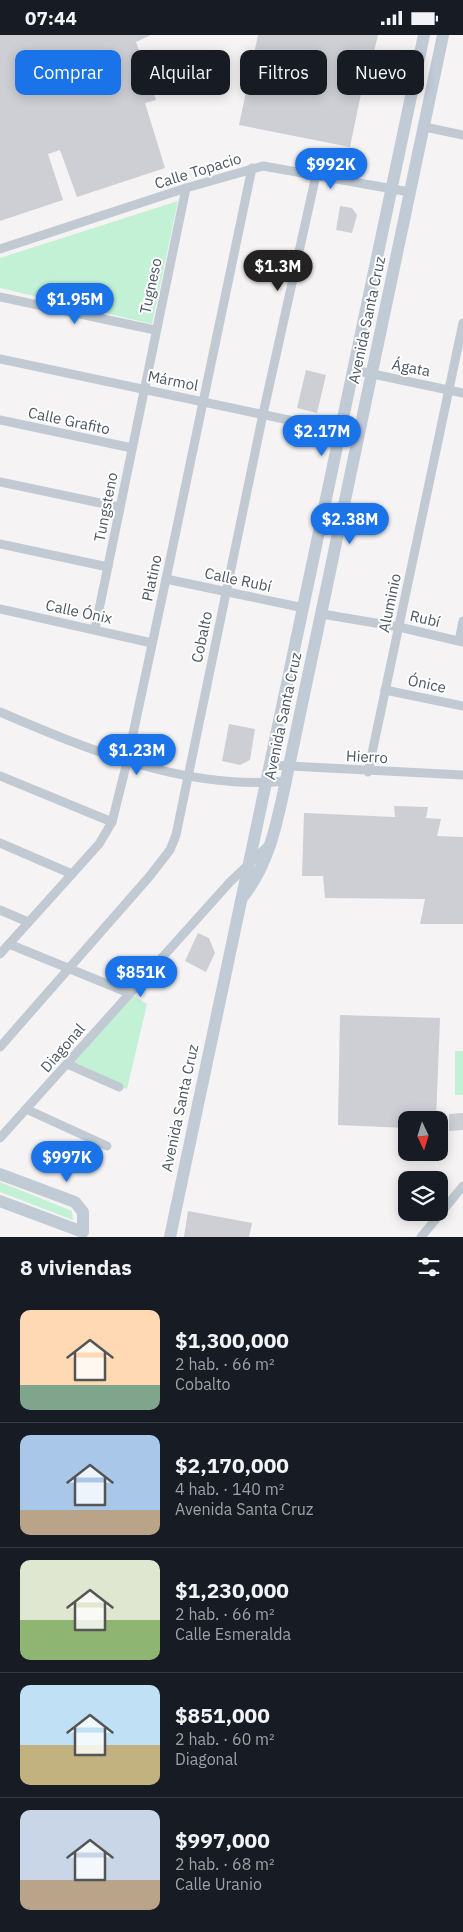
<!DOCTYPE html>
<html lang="es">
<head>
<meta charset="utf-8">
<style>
	:root { --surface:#171b24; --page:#20242c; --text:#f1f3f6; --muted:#9ea1a6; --line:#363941; --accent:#1a73e8 }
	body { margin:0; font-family:"IBM Plex Sans",sans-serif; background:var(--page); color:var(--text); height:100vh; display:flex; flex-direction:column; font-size:19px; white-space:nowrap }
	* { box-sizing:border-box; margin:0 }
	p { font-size:16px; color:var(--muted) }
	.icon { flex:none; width:28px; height:28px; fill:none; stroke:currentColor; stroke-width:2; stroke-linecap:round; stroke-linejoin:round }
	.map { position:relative; height:1202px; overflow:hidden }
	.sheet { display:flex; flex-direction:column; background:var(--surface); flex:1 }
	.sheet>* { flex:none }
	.banner { position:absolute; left:15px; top:15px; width:434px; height:45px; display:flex; gap:10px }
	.needle { width:32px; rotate:176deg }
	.controls { position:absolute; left:398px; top:1076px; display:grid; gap:10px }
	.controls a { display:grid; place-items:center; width:50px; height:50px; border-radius:10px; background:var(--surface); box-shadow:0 2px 12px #0003; font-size:25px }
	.price { position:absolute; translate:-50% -42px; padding:0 11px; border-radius:18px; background:var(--accent); color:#fff; font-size:16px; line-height:32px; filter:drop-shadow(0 1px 2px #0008) }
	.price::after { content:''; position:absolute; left:50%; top:30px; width:15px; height:11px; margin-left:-8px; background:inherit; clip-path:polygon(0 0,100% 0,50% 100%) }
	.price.active { background:#222; color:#fff }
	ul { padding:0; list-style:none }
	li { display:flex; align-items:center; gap:15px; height:125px; padding:0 20px }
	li+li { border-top:1px solid var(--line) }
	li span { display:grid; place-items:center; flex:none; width:140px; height:100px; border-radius:10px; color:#555 }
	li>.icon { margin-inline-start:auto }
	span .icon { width:60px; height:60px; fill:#fffc; stroke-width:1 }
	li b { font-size:21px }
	h2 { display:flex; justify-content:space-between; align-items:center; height:60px; padding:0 20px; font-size:21px }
	.chip { padding:0 18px; border-radius:10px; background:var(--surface); box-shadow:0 2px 12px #0003; font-size:18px; line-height:45px }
	.chip.active { background:var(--accent); color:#fff }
	.status { display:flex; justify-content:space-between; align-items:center; height:35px; padding:0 25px; background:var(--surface); direction:ltr }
	.status svg { height:14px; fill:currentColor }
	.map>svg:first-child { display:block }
</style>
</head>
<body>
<div class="status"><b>07:44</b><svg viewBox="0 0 49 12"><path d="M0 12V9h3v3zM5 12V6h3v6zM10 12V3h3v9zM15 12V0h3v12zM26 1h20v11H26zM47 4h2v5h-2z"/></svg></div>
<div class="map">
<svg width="463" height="1202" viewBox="0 0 463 1202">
	<rect width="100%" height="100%" fill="#f5f3f3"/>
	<g fill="#c3f1d5">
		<polygon points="178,166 152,289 0,253 0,223"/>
		<polygon points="129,958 147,969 127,1054 67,1029"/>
		<rect x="455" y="1016" width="8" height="44"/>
		<polygon points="0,1147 72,1176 73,1185 0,1157"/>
	</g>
	<g fill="#cdcfd5">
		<polygon points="0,0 151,0 136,7 156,65 145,68 165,133 77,162 60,115 48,119 63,165 0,186"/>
		<polygon points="258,0 378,0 373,21 369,20 350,112 239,90"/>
		<polygon points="340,171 352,173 357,180 352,198 336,195"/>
		<polygon points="306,335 326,340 317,378 297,373"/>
		<polygon points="229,689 255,694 250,725 240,730 222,726"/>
		<polygon points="394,771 428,772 426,783 441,784 437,801 463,802 463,889 420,889 425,864 325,863 323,841 302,841 304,778 395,782"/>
		<polygon points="198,898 209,903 215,918 206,937 185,926"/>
		<polygon points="340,980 440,983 436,1085 406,1085 406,1093 338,1090"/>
		<polygon points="463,1078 463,1095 449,1096 449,1079"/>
		<polygon points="188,1176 252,1188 249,1202 184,1202"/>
	</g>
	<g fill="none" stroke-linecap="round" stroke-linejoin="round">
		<g stroke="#c1cad2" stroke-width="9">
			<polyline points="425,92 463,100"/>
			<polyline points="0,214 186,153 263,131 410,157"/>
			<polyline points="0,262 155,295"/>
			<polyline points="0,324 341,396"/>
			<polyline points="354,335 463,358"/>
			<polyline points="0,385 132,413"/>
			<polyline points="0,447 119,472"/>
			<polyline points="0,509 108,532"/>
			<polyline points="166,544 304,573"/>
			<polyline points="0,574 152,608"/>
			<polyline points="322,579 399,592 463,607"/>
			<polyline points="95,594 186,153"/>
			<polyline points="459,606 463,586"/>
			<polyline points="385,655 463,671"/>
			<path d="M0,677C89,715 187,756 286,746"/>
			<polyline points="270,730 463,740"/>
			<polyline points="368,737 463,288"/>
			<polyline points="0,741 112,787"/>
			<polyline points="0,808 72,839"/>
			<polyline points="0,875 28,887"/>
			<polyline points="9,909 129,958"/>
			<polyline points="0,919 99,809 112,787 127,727 166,544 252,133"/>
			<polyline points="0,1012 149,842 170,815 176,800 263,379 316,140"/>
			<polyline points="67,1029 119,1052"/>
			<polyline points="26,1074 107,1111"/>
			<polyline points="0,1103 230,847 269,810"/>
			<polyline points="421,1202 463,1151"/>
		</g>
		<g stroke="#c1cbd6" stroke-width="12">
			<path d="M242,863C272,826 279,777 289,731L443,0"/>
			<polyline points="0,1139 75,1167 83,1177 83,1197 0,1166"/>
			<polyline points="170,1202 424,0"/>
		</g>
	</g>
	<g text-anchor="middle" stroke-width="4" stroke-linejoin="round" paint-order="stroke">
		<g font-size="15" fill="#4a5661" stroke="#fff">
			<text transform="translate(198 136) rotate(-17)" y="5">Calle Topacio</text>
			<text transform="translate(151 251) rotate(-78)" y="5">Tugneso</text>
			<text transform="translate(367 285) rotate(-78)" y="5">Avenida Santa Cruz</text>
			<text transform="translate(411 333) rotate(11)" y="5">Ágata</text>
			<text transform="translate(173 346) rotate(11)" y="5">Mármol</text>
			<text transform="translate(69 386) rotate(12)" y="5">Calle Grafito</text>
			<text transform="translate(106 472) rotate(-79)" y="5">Tungsteno</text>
			<text transform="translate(152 543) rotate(-78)" y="5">Platino</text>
			<text transform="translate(238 545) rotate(12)" y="5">Calle Rubí</text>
			<text transform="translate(390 568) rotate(-78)" y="5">Aluminio</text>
			<text transform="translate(79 577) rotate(12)" y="5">Calle Ónix</text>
			<text transform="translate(425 584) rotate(13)" y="5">Rubí</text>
			<text transform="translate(202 602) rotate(-78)" y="5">Cobalto</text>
			<text transform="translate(427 649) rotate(12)" y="5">Ónice</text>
			<text transform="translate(283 681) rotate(-78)" y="5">Avenida Santa Cruz</text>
			<text transform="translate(367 722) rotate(3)" y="5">Hierro</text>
			<text transform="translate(63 1013) rotate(-49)" y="5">Diagonal</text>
			<text transform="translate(180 1073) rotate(-78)" y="5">Avenida Santa Cruz</text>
		</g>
	</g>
</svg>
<div class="controls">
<a><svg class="needle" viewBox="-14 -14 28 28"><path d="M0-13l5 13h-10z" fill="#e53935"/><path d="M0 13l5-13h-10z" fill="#9ea1a6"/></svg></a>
<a><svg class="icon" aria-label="layers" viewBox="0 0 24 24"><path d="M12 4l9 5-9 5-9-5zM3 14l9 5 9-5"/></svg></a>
</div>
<b class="price" style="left:331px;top:155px">$992K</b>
<b class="price active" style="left:278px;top:257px">$1.3M</b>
<b class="price" style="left:75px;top:290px">$1.95M</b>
<b class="price" style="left:322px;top:422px">$2.17M</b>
<b class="price" style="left:350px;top:510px">$2.38M</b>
<b class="price" style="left:137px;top:741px">$1.23M</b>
<b class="price" style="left:141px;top:963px">$851K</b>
<b class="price" style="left:67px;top:1148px">$997K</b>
<div class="banner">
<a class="chip active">Comprar</a>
<a class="chip">Alquilar</a>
<a class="chip">Filtros</a>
<a class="chip">Nuevo</a>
</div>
</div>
<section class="sheet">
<h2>8 viviendas<svg class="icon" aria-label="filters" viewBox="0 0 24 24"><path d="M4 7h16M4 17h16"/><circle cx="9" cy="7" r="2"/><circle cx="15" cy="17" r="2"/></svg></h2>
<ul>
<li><span style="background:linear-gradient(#ffd9b3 75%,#7fa58c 0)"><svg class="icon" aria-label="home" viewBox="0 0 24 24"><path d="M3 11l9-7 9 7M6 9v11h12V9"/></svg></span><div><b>$1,300,000</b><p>2 hab. · 66 m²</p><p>Cobalto</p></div></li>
<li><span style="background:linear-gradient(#a9c7e8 75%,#b9a48a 0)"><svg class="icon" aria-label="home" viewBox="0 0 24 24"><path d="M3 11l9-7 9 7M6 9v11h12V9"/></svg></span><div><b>$2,170,000</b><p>4 hab. · 140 m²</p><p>Avenida Santa Cruz</p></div></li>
<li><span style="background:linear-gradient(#dfe7d0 60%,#8fb573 0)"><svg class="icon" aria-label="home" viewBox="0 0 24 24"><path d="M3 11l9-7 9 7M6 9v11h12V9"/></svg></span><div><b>$1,230,000</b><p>2 hab. · 66 m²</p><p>Calle Esmeralda</p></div></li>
<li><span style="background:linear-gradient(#bfe0f5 60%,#c2b280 0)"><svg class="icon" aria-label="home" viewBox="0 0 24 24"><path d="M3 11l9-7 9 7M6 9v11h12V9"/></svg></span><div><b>$851,000</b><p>2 hab. · 60 m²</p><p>Diagonal</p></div></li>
<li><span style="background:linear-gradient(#c9d6e8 70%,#b9a48a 0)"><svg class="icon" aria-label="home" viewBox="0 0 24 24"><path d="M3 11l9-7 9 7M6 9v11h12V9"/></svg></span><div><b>$997,000</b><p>2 hab. · 68 m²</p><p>Calle Uranio</p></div></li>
</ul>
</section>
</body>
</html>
